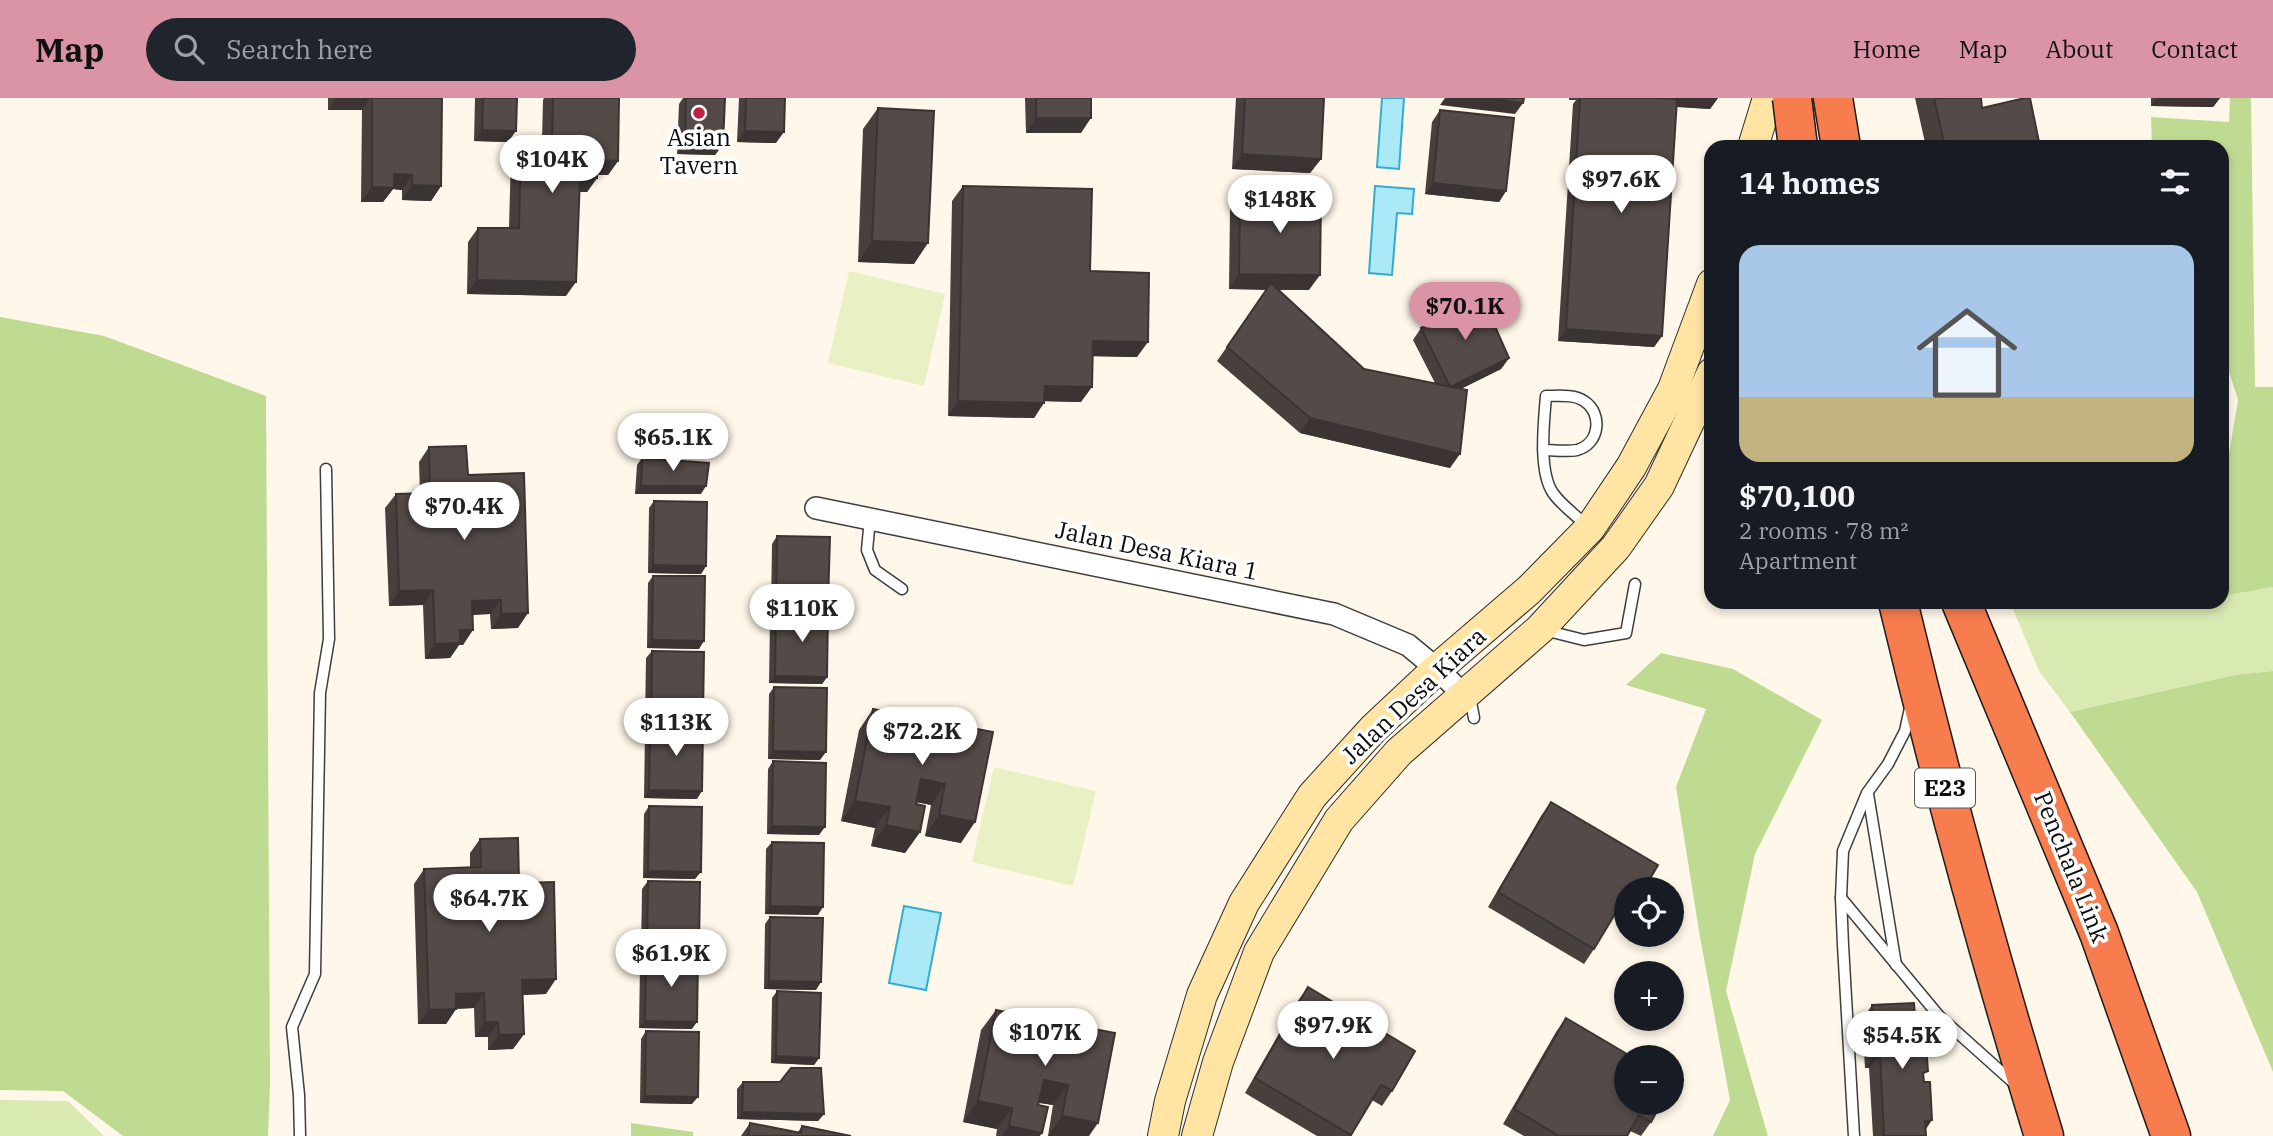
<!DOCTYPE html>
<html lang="en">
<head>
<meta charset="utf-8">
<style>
	:root { --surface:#171b24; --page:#20242c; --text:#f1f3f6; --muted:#9ea1a6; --line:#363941; --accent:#da94a6 }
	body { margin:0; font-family:"IBM Plex Serif",serif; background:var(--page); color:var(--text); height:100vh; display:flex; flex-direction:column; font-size:26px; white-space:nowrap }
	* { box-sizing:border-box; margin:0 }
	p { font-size:23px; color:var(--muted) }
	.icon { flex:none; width:38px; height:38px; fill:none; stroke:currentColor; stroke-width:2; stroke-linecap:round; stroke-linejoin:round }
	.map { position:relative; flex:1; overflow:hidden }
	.panel { position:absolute; left:1704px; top:42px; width:525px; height:469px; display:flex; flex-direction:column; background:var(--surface); border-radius:21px; box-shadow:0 4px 10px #0003 }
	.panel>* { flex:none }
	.buttons { position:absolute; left:1614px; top:779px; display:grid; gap:14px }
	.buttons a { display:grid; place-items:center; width:70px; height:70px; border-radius:50%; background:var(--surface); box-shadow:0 4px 10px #0003; font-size:35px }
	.price { position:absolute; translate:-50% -60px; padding:0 16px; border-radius:24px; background:#fff; color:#222; font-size:23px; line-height:46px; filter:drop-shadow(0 2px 4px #0008) }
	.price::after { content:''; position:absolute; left:50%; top:42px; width:21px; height:16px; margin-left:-10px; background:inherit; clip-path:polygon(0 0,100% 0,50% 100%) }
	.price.selected { background:var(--accent); color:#111 }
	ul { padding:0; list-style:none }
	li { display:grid; align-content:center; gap:14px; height:371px; padding:0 35px }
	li+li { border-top:2px solid var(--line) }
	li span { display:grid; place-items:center; height:217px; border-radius:21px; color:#555 }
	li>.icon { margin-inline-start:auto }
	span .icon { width:126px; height:126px; fill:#fffc; stroke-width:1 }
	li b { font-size:30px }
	h2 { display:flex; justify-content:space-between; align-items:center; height:84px; padding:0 35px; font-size:30px }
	header { display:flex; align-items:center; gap:42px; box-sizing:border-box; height:98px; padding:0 35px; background:var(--accent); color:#111 }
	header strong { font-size:33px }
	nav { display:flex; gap:38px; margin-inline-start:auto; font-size:24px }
	.search { width:490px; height:63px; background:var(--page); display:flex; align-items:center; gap:18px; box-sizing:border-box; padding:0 24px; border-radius:38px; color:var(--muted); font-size:26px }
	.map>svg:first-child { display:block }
</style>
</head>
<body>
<header>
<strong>Map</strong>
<div class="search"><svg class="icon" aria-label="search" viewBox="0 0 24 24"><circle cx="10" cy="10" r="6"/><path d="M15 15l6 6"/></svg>Search here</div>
<nav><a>Home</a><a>Map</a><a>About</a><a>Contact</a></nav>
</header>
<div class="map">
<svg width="2273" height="1038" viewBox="0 0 2273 1038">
	<rect width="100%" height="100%" fill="#fff7e9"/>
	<g fill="#d9e9b2">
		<polygon points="2273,489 2273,573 2235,577 2070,614 2039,573 2010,504 2065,504 2075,508 2147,510 2184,504 2222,504 2223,498"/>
		<polygon points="0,1002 68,1003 104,1038 0,1038"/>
	</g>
	<g fill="#bfda91">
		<polygon points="2230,0 2251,0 2255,289 2273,289 2273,489 2223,498 2223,392 2238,302 2228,270 2223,262 2223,197 2226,196 2227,167 2222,166 2222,49 2152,49 2151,19 2229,24"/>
		<polygon points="0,219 104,238 266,298 270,987 268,1038 123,1038 63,993 0,992"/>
		<polygon points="2065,504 2184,504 2147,510 2075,508"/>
		<polygon points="1661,555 1733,571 1822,622 1755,756 1726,893 1768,1038 1713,1038 1730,1002 1700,839 1676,689 1706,611 1626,587"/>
		<polygon points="2273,573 2273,974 2197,794 2070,614 2235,577"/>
		<polygon points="631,1025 693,1034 693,1038 631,1038"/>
	</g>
	<g fill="#e9f0c4">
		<polygon points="849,173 945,196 924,288 828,265"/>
		<polygon points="994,669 1096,693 1073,788 972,764"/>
	</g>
	<g fill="#ace9f7" stroke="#32add0" stroke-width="2">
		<polygon points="1382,0 1404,0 1399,71 1377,69"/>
		<polygon points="1375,88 1414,91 1412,116 1397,115 1392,177 1369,175"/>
		<polygon points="904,808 941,815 926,892 889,885"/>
	</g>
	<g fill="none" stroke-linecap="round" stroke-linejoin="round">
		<defs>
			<g id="lane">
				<path d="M1543,352C1554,352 1567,354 1577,352C1600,346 1603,315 1584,303C1574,296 1558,298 1546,298C1544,323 1538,373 1553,395C1561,407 1577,418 1588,429"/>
				<polyline points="870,421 867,452 875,472 902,491"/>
				<polyline points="1544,532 1584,542 1626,535 1635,486"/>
				<polyline points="1467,600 1471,604 1474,620"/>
				<polyline points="1868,696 1896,867"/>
				<polyline points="1841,800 1939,918 2016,987"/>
				<polyline points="300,1038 299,997 292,929 315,876 320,595 329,541 326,371"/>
				<polyline points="1854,1038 1843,847 1841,800 1843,753 1867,695 1888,666 1905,633 1910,610"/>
			</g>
			<polyline id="street" points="816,410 1334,516 1408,547 1437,571 1464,597"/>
			<g id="secondary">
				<polyline points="1753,49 1768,0"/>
				<polyline points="1163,1038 1170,1003 1202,897 1244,805 1312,698 1373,631 1437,571 1529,492 1590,430 1631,369 1673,291 1712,186"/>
				<polyline points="1197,1038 1218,964 1259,854 1339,722 1399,654 1540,531 1616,449 1659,388 1712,275"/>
			</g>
			<g id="highway">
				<polyline points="1833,0 1841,49"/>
				<path d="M1898,504C1941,683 1990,862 2044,1038"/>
				<polyline points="1961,504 2099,835 2171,1038"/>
			</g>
		</defs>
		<use href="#lane" stroke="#3e3e3e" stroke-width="13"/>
		<use href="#street" stroke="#3e3e3e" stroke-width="24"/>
		<use href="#secondary" stroke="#2d2d2d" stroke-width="32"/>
		<use href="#highway" stroke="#1c1c1c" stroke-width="41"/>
		<use href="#lane" stroke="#fff" stroke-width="10"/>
		<use href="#street" stroke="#fff" stroke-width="21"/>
		<use href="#secondary" stroke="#ffe4a4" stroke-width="30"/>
		<use href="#highway" stroke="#f87d4e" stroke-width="38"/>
		<defs>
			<polyline id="highway-bridge" points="1792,0 1798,49"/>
		</defs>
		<use href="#highway-bridge" stroke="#1c1c1c" stroke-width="41" stroke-linecap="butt"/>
		<use href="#highway-bridge" stroke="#f87d4e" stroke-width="38"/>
	</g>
	<g fill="#48403d">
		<polygon points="328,0 442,0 441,88 431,103 402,102 402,92 393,91 383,104 361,104 362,12 328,12"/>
		<polygon points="475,0 517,0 508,44 474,43"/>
		<polygon points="544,0 619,0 618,63 608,77 597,77 597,80 587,94 579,94 566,198 467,196 468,144 478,130 509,130 511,56 521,41 542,42 543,2"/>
		<polygon points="683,0 725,0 723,46 715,57 677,56 679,6"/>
		<polygon points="739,0 785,0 776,45 737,44"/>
		<polygon points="1025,0 1091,0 1081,35 1026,35"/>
		<polygon points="1236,0 1324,0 1321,61 1310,75 1232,71"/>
		<polygon points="1569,0 1718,0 1710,11 1676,9 1662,238 1654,249 1558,243 1573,6 1576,2 1569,2"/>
		<polygon points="1915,0 1981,0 1982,10 2040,49 1926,49"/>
		<polygon points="2151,0 2220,0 2213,9 2151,8"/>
		<polygon points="878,10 914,166 858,164 863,31"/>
		<polygon points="1440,12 1506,93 1499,104 1425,96 1432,24"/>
		<polygon points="963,88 1137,259 1092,258 1081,304 1044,303 1034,320 948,318 952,103"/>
		<polygon points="1240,95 1309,192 1279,192 1364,271 1435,285 1413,242 1421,230 1509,260 1501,271 1462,290 1450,370 1300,335 1217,263 1267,192 1229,191 1230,110"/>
		<polygon points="429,349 468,377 518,530 491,531 490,516 472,517 463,547 459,547 450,560 425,561 423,507 389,508 385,410 396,396 420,395 419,364"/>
		<polygon points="642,360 701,396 635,396 637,367"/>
		<polygon points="654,403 706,468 701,476 648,475 649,410"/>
		<polygon points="777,438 828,504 823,512 771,510 772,446"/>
		<polygon points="653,478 699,551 647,550 648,485"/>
		<polygon points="776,513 827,579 822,586 769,585 770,521"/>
		<polygon points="652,553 698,626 645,625 646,560"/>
		<polygon points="774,589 820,662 768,661 769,596"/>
		<polygon points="873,611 993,634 961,745 925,738 931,707 916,704 920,734 905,755 871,748 875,730 841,723 859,632"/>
		<polygon points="650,628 697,701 644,700 645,635"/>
		<polygon points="773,663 819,737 767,736 768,671"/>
		<polygon points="1551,704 1626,791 1626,820 1625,822 1615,816 1594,851 1584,866 1488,809 1541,718"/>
		<polygon points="649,708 695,781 643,780 644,716"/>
		<polygon points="480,741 519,785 546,896 522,897 524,936 513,951 488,952 488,939 475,939 474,910 456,911 446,926 418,926 414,786 424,771 470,770 470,755"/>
		<polygon points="772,744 818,817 765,816 766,751"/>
		<polygon points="648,783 699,848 694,856 641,855 642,791"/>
		<polygon points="770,819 816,892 764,891 765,826"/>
		<polygon points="646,858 692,931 639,930 640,866"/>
		<polygon points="1308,889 1392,993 1382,1008 1372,1002 1351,1038 1317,1038 1245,995 1297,904"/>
		<polygon points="777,893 819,960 814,967 771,965 772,900"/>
		<polygon points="1872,907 1917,947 1926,1038 1873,1038 1869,970 1865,970 1862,922"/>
		<polygon points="996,912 1115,935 1089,1038 1048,1038 1053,1007 1039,1005 1040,1038 996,1038 997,1031 963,1024 981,932"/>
		<polygon points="1566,920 1651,1024 1641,1038 1630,1033 1627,1038 1524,1038 1503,1026 1556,934"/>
		<polygon points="646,933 692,1006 640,1005 641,941"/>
		<polygon points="743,984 824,1016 818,1023 737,1021 737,991"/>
		<polygon points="750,1025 798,1034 802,1028 851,1038 741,1038"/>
	</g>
	<g fill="#3b3432">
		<polygon points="336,0 370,0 362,12 328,12"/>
		<polygon points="1445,0 1484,0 1523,5 1515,16 1440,7"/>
		<polygon points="1580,0 1718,0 1710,11 1580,2"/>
		<polygon points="2157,0 2220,0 2213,9 2151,8"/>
		<polygon points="1036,20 1091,20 1081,35 1026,35"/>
		<polygon points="482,32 516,33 508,44 474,43"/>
		<polygon points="745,33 784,34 776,45 737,44"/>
		<polygon points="685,44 723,46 715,57 677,56"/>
		<polygon points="1242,56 1321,61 1310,75 1232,71"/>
		<polygon points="597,62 618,63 608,77 587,77"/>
		<polygon points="394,76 412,77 402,92 393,91 383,104 361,104 372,89"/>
		<polygon points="580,79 597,80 587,94 569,94"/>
		<polygon points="1433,85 1506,93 1499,104 1425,96"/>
		<polygon points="412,87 441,88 431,103 402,102"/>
		<polygon points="872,143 928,145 914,166 858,164"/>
		<polygon points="1239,176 1320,177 1309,192 1229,191"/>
		<polygon points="477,182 576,184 566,198 467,196"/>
		<polygon points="1566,231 1662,238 1654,249 1558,243"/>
		<polygon points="1093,243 1148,244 1137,259 1082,258"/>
		<polygon points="1509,260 1501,271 1443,300 1450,289"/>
		<polygon points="1045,288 1092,289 1081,304 1034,303"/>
		<polygon points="958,303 1044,305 1034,320 948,318"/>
		<polygon points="1310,320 1460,356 1450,370 1300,335"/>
		<polygon points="641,388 706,388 701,396 635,396"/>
		<polygon points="653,467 706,468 701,476 648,475"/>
		<polygon points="433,492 423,507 389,508 399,493"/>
		<polygon points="501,502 490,516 462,517 472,503"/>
		<polygon points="776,503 828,504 823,512 771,510"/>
		<polygon points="528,515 518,530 491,531 501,516"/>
		<polygon points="460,532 473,532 463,547 459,547 450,560 425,561 435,546"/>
		<polygon points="652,542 704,543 699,551 647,550"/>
		<polygon points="775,578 827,579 822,586 769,585"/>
		<polygon points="651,617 703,618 698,626 645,625"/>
		<polygon points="773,653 826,654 820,662 768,661"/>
		<polygon points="921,681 945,686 931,707 906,702"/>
		<polygon points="649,692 702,693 697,701 644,700"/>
		<polygon points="855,703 890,709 875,730 841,723"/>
		<polygon points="939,717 975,724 961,745 925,738"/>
		<polygon points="886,727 920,734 905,755 871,748"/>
		<polygon points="772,728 825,729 819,737 767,736"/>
		<polygon points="648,773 701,774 695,781 643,780"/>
		<polygon points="770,808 823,809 818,817 765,816"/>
		<polygon points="647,847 699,848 694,856 641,855"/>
		<polygon points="556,881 546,896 512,897 522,882"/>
		<polygon points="769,883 821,884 816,892 764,891"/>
		<polygon points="484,895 474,910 445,911 456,896"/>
		<polygon points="456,911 446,926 418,926 429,912"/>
		<polygon points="645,923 697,924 692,931 639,930"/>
		<polygon points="485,924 498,924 488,939 475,939"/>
		<polygon points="524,936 513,951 488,952 499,937"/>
		<polygon points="1880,955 1869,970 1865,970 1875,956"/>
		<polygon points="776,958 819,960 814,967 771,965"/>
		<polygon points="1044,982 1068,987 1053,1007 1029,1003"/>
		<polygon points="645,998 698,999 692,1006 640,1005"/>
		<polygon points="978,1003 1012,1010 997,1031 963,1024"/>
		<polygon points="742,1014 824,1016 818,1023 737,1021"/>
		<polygon points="1062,1018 1098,1025 1089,1038 1048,1038"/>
		<polygon points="1932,1022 1922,1037 1925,1023"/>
		<polygon points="1009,1028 1042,1035 1040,1038 1002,1038"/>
	</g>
	<g fill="#544a47" stroke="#3b3432" stroke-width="2">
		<polygon points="372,0 442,0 441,88 412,87 412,77 394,76 394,90 372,89"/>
		<polygon points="483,0 517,0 516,33 482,32"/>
		<polygon points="553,0 619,0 618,63 597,62 597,80 580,79 576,184 477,182 478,130 519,130 521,41 552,42"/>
		<polygon points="686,0 725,0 723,46 685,44"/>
		<polygon points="746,0 785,0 784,34 745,33"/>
		<rect x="1036" y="0" width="55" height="20"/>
		<polygon points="1245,0 1324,0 1321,61 1242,56"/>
		<polygon points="1484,0 1524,0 1523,5"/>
		<polygon points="1580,0 1656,0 1677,1 1662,238 1566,231"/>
		<polygon points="1934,0 1981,0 1982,10 2025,0 2030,0 2040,49 1945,49"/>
		<polygon points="878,10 934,13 928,145 872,143"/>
		<polygon points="1440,12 1514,20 1506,93 1433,85"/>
		<polygon points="963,88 1092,91 1090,173 1149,175 1148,244 1093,243 1092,289 1045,288 1044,305 958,303"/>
		<polygon points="1240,95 1321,99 1320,177 1239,176"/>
		<polygon points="1271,185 1364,271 1467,292 1460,356 1310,320 1227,249"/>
		<polygon points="1482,199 1509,260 1450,289 1421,230"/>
		<polygon points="466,348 468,377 524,375 528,515 501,516 501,502 472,503 473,532 460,532 460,545 435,546 433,492 399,493 396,396 430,395 429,349"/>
		<polygon points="642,360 709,365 706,388 641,388"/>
		<polygon points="654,403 707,404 706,468 653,467"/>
		<polygon points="777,438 830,439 828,504 776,503"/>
		<polygon points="653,478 705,478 704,543 652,542"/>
		<polygon points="776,513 828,514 827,579 775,578"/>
		<polygon points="652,553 704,554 703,618 651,617"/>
		<polygon points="774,589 827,590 826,654 773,653"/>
		<polygon points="873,611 993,634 975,724 939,717 945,686 921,681 916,706 925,708 920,734 886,727 890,709 855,703"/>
		<polygon points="650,628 703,629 702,693 649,692"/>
		<polygon points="773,663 826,665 825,729 772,728"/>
		<polygon points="1551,704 1658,767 1644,791 1626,791 1626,802 1624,801 1594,851 1498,794"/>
		<polygon points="649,708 702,709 701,774 648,773"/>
		<polygon points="518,740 519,785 554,784 556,881 522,882 524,936 499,937 498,924 485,924 484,895 456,896 456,911 429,912 424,771 481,769 480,741"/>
		<polygon points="772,744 824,745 823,809 770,808"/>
		<polygon points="648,783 700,784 699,848 647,847"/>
		<polygon points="770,819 823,820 821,884 769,883"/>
		<polygon points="646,858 698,859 697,924 645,923"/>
		<polygon points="1308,889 1415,953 1392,993 1381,987 1351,1037 1255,980"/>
		<polygon points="777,893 821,895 819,960 776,958"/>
		<polygon points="1914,905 1917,947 1926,947 1928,973 1923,975 1924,984 1930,984 1932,1022 1925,1023 1926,1038 1884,1038 1880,955 1875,956 1872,907"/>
		<polygon points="996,912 1115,935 1098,1025 1062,1018 1068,987 1044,982 1038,1007 1048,1009 1042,1035 1009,1028 1012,1010 978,1003"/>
		<polygon points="1566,920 1632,959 1626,959 1626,1004 1662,1004 1651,1024 1639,1017 1627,1038 1559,1038 1514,1011"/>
		<polygon points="646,933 699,934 698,999 645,998"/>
		<polygon points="791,970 821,970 824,1016 742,1014 743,984 780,984"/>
		<polygon points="750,1025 801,1035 802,1028 851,1038 748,1038"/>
	</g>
	<circle fill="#bd2144" stroke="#fff" stroke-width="2.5" cx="699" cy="15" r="7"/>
	<g text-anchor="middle" stroke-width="7" stroke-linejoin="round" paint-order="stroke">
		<rect fill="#fff" stroke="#545454" stroke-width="2" x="1915" y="670.5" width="60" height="39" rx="5"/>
		<g font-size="23" font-weight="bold" fill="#0b0b0b">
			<text x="1945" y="698">E23</text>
		</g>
		<g font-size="24" fill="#0b0b0b" stroke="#fff">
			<text x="699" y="48">Asian<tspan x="699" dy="28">Tavern</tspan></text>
		</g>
		<g font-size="24" fill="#0b0b0b" stroke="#fff">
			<text transform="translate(1157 453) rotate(12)" y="8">Jalan Desa Kiara 1</text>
			<text transform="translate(1414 598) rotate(-43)" y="8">Jalan Desa Kiara</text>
			<text transform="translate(2071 769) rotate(68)" y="8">Penchala Link</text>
		</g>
	</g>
</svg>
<div class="buttons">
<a><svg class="icon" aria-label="locate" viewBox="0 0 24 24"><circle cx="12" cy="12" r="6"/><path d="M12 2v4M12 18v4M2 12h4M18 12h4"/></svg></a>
<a>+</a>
<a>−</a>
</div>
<b class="price" style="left:552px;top:97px">$104K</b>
<b class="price" style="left:1621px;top:117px">$97.6K</b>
<b class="price" style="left:1280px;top:137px">$148K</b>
<b class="price selected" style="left:1465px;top:244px">$70.1K</b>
<b class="price" style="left:673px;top:375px">$65.1K</b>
<b class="price" style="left:464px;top:444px">$70.4K</b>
<b class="price" style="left:802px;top:546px">$110K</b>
<b class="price" style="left:676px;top:660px">$113K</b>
<b class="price" style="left:922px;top:669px">$72.2K</b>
<b class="price" style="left:489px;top:836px">$64.7K</b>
<b class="price" style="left:671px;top:891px">$61.9K</b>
<b class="price" style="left:1333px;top:963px">$97.9K</b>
<b class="price" style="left:1045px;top:970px">$107K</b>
<b class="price" style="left:1902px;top:973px">$54.5K</b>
<section class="panel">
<h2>14 homes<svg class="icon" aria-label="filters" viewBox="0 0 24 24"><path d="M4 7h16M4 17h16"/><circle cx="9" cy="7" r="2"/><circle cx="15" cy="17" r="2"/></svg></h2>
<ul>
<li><span style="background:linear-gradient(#a9c7e8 70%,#c2b280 0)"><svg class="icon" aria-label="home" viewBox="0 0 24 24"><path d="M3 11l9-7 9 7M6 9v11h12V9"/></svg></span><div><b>$70,100</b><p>2 rooms · 78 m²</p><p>Apartment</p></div></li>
</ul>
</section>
</div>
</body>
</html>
